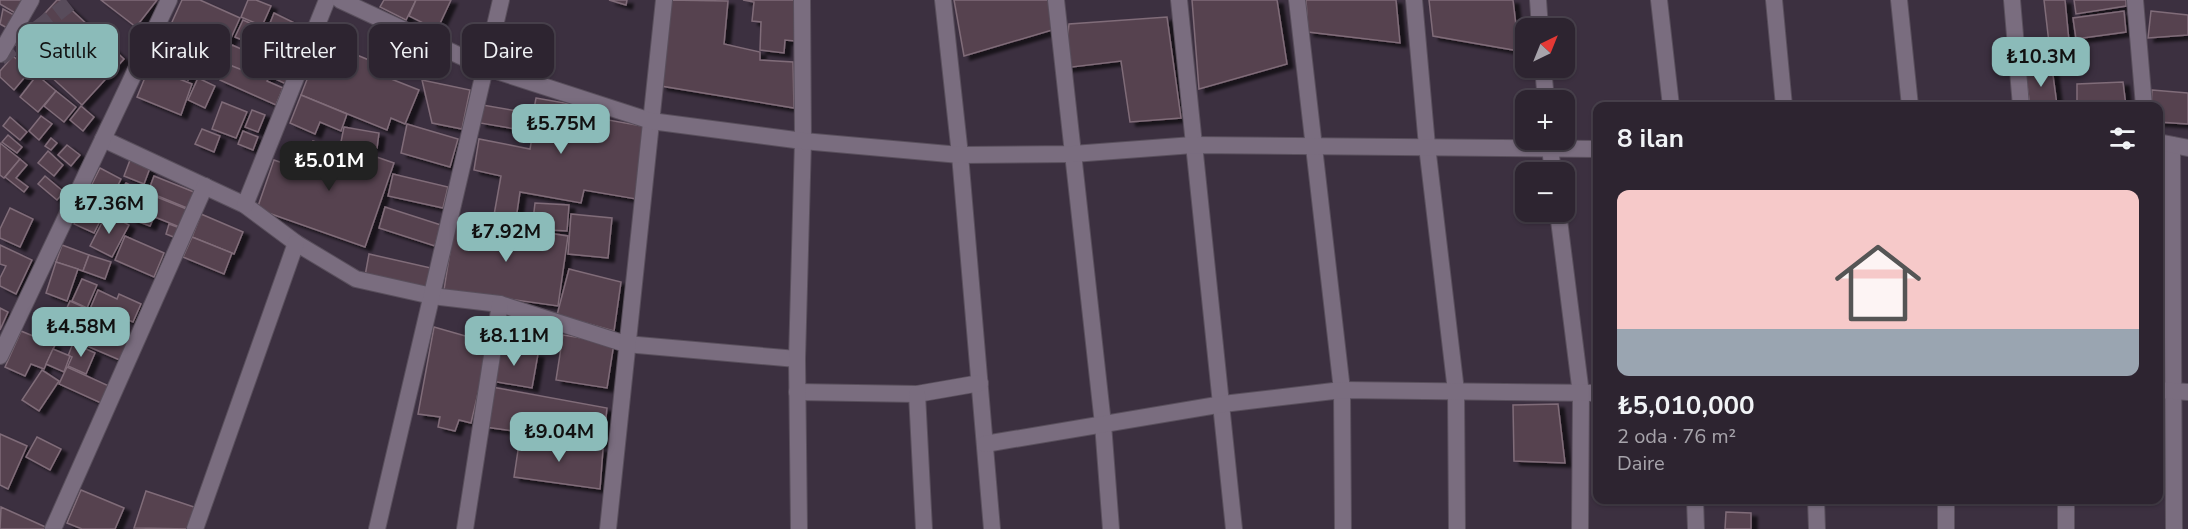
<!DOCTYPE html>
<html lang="tr">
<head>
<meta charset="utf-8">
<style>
	:root { --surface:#2d2430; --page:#39303c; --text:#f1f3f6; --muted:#a7a4ab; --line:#48414c; --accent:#8bbbb9 }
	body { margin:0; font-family:"Nunito Sans",sans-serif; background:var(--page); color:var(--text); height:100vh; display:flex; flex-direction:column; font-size:22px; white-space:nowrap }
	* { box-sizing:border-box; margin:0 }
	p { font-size:20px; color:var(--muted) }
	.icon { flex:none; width:33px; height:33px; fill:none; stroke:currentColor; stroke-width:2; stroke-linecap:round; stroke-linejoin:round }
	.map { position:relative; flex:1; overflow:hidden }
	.panel { position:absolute; left:1593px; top:102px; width:570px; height:402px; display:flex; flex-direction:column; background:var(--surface); border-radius:12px; box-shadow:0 2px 4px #0004,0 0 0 2px var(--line) }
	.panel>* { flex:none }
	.banner { position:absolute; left:18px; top:24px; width:570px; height:54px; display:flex; gap:12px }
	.needle { width:39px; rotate:43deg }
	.controls { position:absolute; left:1515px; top:18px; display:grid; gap:12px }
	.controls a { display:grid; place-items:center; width:60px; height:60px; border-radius:12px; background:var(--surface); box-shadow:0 2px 4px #0004,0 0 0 2px var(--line); font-size:30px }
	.price { position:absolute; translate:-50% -51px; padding:0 14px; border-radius:12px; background:var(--accent); color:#111; font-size:20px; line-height:39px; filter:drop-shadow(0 2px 3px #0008) }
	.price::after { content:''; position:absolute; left:50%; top:36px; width:18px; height:14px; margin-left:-9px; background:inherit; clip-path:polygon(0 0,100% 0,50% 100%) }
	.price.selected { background:#222; color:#fff }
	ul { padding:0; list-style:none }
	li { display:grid; align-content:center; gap:12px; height:318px; padding:0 24px }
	li span { display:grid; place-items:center; height:186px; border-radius:12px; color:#555 }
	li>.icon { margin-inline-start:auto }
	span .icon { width:108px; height:108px; fill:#fffc; stroke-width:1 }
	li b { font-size:26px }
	h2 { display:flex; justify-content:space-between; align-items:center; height:72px; padding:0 24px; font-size:26px }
	.chip { padding:0 21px; border-radius:12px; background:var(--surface); box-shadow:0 2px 4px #0004,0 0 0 2px var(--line); font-size:21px; line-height:54px }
	.chip.selected { background:var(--accent); color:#111 }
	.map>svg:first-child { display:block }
</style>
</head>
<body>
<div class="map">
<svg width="2188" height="529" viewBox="0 0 2188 529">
	<defs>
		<filter id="shadow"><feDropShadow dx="6" dy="4" stdDeviation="1.5" flood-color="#0009"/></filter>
	</defs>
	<rect width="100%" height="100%" fill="#3c3040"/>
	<g fill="#56434f" stroke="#806c79" stroke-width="1.5" filter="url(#shadow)">
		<polygon points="0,0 25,0 17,14 0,4"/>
		<polygon points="57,0 61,0 124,59 82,105 16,45"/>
		<polygon points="101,0 157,0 136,27"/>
		<polygon points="182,0 200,0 240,18 222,58 198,47 191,61 172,52 169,58 158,53"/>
		<polygon points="248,0 256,0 271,6 262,26 241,17"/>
		<polygon points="384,0 416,0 406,20 380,7"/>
		<polygon points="416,0 451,0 437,30 409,16"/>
		<polygon points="609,0 627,0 626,5"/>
		<polygon points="668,0 728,1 724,44 760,52 760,60 793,62 794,108 661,86"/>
		<polygon points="743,0 799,0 795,41 785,40 784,53 760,50 761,22 752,21 754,2"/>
		<polygon points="954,0 1052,0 1059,28 964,56"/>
		<polygon points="1192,0 1277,0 1287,64 1199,89"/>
		<polygon points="1306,0 1396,0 1400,43 1308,32"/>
		<polygon points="1429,0 1513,0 1519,51 1433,36"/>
		<polygon points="2044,0 2065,0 2069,41 2049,43"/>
		<polygon points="2074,0 2126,0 2126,6 2076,14"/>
		<polygon points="3,9 14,15 7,28 0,24"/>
		<polygon points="2124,11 2126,32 2076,39 2073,18"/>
		<polygon points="2151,11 2188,15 2188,35 2148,38"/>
		<polygon points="274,13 307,29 298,48 266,33"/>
		<polygon points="1167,17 1181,118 1130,122 1121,61 1064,68 1069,24"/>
		<polygon points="243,20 261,28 254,45 235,37"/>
		<polygon points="322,41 379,64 376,73 419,90 405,124 391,118 387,130 301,95"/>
		<polygon points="273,44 298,56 293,69 267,57"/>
		<polygon points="232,45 253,54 245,72 224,63"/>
		<polygon points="13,56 30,71 14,90 0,77 0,71"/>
		<polygon points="174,56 184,60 177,74 168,70"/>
		<polygon points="153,58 168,64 164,73 192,84 181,115 137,97"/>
		<polygon points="184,60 195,65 188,80 177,74"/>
		<polygon points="227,64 250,73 254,64 271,72 267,81 283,88 276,105 220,80"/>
		<polygon points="277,65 291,72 286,84 271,77"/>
		<polygon points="2052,68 2057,105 2030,106 2025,72"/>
		<polygon points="37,75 56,91 38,112 20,97"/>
		<polygon points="198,78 215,86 205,108 188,100"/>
		<polygon points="422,80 470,90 462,129 432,123"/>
		<polygon points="2123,82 2126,106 2077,106 2077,84"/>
		<polygon points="2152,90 2188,93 2188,124 2158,122 2158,106 2151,106"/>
		<polygon points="56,91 76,107 64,122 44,106"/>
		<polygon points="301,95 347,114 341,131 320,122 315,134 290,123"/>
		<polygon points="536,98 576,105 574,114 648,127 636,199 584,190 581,203 520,192 516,219 494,215 501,176 474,170 479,139 530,149 533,132 480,123 483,105 533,114"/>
		<polygon points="222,102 247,112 236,138 212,129"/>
		<polygon points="81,106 94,117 83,131 70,120"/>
		<polygon points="252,110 265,115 258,132 245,127"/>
		<polygon points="41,116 52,124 39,140 29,131"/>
		<polygon points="10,117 27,132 20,140 3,126"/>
		<polygon points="407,124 458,139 450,167 401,153"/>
		<polygon points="344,127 379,133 377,148 341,142"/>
		<polygon points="202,129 220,136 214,152 195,144"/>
		<polygon points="243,131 258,137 253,150 238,144"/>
		<polygon points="8,135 22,147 17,153 2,142"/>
		<polygon points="51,138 57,143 51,150 45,146"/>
		<polygon points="313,141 340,150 342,145 394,163 365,247 257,209 274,160 303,170"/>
		<polygon points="0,143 20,159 4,178 0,175"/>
		<polygon points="67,145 80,155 71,166 58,155"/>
		<polygon points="48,151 63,165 54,176 38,163"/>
		<polygon points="20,159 27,165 16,178 28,187 24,192 5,177"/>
		<polygon points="130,160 150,168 144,184 124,176"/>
		<polygon points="100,168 121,179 111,199 90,188"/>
		<polygon points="393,174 448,187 443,208 388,196"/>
		<polygon points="45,176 64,192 57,200 38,184"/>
		<polygon points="154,176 194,192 187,208 148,192"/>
		<polygon points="126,183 140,190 131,207 117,199"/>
		<polygon points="142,191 189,210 182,228 135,209"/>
		<polygon points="88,196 108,205 94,233 74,224"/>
		<polygon points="535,203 569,205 567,231 532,229"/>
		<polygon points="385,207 441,225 435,246 379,228"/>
		<polygon points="10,208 33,219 20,247 0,238 0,229"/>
		<polygon points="135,209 154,217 150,226 131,219"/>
		<polygon points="107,213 129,225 112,257 90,246"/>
		<polygon points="201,214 243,232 234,254 192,237"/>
		<polygon points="571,214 612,218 608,258 568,254"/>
		<polygon points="455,219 568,236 558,306 444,290"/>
		<polygon points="169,224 180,228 176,238 166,234"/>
		<polygon points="125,236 164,253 154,277 115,260"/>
		<polygon points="192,237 232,253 224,274 183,257"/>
		<polygon points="0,245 32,260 16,294 0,286 0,278 6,266 0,264"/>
		<polygon points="62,245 89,255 83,271 56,262"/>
		<polygon points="369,254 431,268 426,289 365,276"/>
		<polygon points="89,255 111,262 105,279 83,271"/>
		<polygon points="56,262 78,269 67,301 46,293"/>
		<polygon points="569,269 621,282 614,331 557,315"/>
		<polygon points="82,279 97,285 87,308 72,301"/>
		<polygon points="98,290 117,299 119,294 141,304 133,322 116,315 111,326 87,316"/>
		<polygon points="70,301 88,309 80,327 62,319"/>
		<polygon points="0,308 8,312 0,330"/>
		<polygon points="90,320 132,338 122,361 80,343"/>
		<polygon points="434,327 490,343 471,423 459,420 455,431 438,427 440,417 418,414"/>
		<polygon points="21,331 55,345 44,369 31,364 25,376 5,367"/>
		<polygon points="563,335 614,343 607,388 556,380"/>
		<polygon points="73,343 95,353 86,374 68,366 72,357 68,356"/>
		<polygon points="497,346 538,354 532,388 491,381"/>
		<polygon points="53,349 70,356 64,372 46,364"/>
		<polygon points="67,367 109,386 101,403 59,384"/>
		<polygon points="42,370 59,381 39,411 22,400"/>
		<polygon points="492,387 607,408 603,444 485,427"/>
		<polygon points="1558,404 1565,463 1514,461 1513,405"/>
		<polygon points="0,434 27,446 8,489 0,485"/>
		<polygon points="37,437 61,449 50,470 26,457"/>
		<polygon points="520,437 603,449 600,489 514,477"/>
		<polygon points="81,490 124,508 115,529 82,529 67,523"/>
		<polygon points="146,491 197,508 190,529 134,528"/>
		<polygon points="1,507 50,529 0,529"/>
		<polygon points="1726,512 1751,513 1751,529 1725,529"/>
	</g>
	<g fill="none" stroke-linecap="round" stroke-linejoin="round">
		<polyline stroke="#584c5b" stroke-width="16" stroke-dasharray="16 8" stroke-linecap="butt" points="0,58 74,0"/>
		<defs>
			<g id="minor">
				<polyline points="943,0 960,155 992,529"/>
				<polyline points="1056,0 1103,424 1111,529"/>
				<polyline points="1179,0 1234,529"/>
				<polyline points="1297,0 1342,390 1343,529"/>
				<polyline points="1414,0 1427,146 1456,391 1457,529"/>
				<polyline points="1538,0 1540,28"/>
				<polyline points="1659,0 1671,106"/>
				<polyline points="1774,0 1784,106"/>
				<polyline points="1899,0 1910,106"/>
				<polyline points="2012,0 2021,106"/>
				<polyline points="2135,0 2144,106"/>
				<polyline points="0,54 31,0"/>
				<polyline points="1543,68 1546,100"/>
				<polyline points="103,139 245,205 296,243 356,279 432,296 500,304 626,344 797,359"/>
				<polyline points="1549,140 1553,172"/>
				<polyline points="2172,145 2174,529"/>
				<polyline points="245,205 327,0"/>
				<polyline points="1558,212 1581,394 1580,529"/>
				<polyline points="0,356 169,0"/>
				<polyline points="2158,390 2188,392"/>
				<polyline points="797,392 917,394 980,383"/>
				<polyline points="917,394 924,529"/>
				<polyline points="985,444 1223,404 1342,390 1598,393"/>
				<polyline points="1695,500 1696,529"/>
				<polyline points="1816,500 1817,529"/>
				<polyline points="1946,500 1946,529"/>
				<polyline points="2066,500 2066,529"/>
				<polyline points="53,529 205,186"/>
				<polyline points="195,529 296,243"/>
				<polyline points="377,529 501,0"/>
				<polyline points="465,529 500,304"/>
				<polyline points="608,529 664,0"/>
				<polyline points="799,529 797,359 803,141 802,0"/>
			</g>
			<g id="tertiary">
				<polyline points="340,0 484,67 651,121 803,141 960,155 1073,154 1193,145 1598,149"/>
				<polyline points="2158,142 2188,148"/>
			</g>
		</defs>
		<use href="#minor" stroke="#594f5c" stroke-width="18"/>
		<use href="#tertiary" stroke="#594f5c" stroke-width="18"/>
		<use href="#minor" stroke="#7a6d7f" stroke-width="16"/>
		<use href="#tertiary" stroke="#7a6d7f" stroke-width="16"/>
	</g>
</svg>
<div class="controls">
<a><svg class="needle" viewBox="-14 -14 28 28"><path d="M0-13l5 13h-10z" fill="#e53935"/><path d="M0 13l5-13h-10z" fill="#a7a4ab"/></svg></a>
<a>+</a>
<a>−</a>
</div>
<b class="price" style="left:2041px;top:88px">₺10.3M</b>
<b class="price" style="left:561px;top:155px">₺5.75M</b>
<b class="price selected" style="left:329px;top:192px">₺5.01M</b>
<b class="price" style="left:109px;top:235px">₺7.36M</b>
<b class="price" style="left:506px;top:263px">₺7.92M</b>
<b class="price" style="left:81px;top:358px">₺4.58M</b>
<b class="price" style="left:514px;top:367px">₺8.11M</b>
<b class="price" style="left:559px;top:463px">₺9.04M</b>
<div class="banner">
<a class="chip selected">Satılık</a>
<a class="chip">Kiralık</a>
<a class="chip">Filtreler</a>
<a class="chip">Yeni</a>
<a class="chip">Daire</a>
</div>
<section class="panel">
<h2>8 ilan<svg class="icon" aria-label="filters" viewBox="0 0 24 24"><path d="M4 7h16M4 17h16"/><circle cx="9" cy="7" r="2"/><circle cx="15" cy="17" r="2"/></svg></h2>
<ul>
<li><span style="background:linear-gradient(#f6c9c9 75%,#9aa5b1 0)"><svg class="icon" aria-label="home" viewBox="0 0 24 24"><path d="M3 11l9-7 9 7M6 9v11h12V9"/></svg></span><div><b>₺5,010,000</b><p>2 oda · 76 m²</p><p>Daire</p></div></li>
</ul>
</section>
</div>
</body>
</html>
